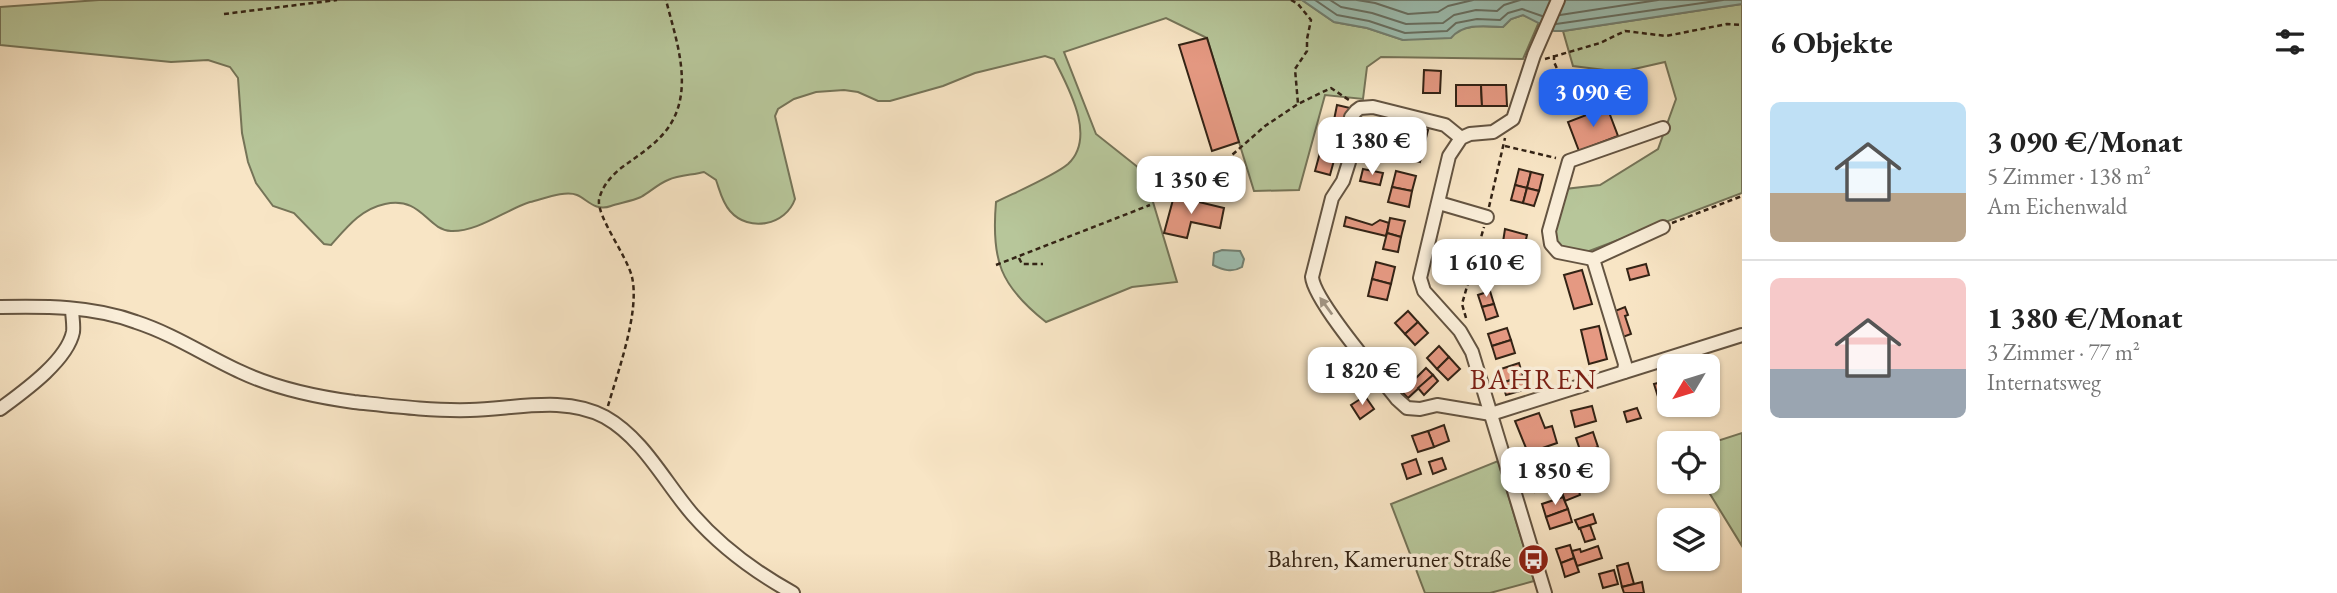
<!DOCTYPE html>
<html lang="de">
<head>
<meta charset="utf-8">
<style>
	:root { --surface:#fff; --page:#f2f2f2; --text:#222; --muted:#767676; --line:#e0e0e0; --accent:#2563eb }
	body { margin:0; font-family:"EB Garamond",serif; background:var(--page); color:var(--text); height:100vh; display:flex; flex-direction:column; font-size:26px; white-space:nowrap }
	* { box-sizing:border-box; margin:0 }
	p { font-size:23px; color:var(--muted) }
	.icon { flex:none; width:38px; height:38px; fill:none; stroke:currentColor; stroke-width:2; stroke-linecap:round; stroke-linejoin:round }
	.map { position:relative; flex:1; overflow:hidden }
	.panel { display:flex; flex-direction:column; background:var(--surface); width:595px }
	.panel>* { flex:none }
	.needle { width:46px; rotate:232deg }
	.controls { position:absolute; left:1657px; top:354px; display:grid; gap:14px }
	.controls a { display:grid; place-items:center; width:63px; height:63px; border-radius:10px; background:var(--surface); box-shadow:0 2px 5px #0004; font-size:35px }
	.price { position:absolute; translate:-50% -60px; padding:0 16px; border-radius:14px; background:#fff; color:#222; font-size:23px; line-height:46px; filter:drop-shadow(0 2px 4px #0008) }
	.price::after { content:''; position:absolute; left:50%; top:42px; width:21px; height:16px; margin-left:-10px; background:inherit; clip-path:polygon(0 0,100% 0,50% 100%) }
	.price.current { background:var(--accent); color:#fff }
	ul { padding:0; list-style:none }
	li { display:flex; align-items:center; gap:21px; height:175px; padding:0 28px }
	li+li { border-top:2px solid var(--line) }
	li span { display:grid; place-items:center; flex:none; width:196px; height:140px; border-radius:10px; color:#555 }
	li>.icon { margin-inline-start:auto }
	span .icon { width:84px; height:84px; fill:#fffc; stroke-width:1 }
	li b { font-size:30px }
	h2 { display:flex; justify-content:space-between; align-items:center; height:84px; padding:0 28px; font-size:30px }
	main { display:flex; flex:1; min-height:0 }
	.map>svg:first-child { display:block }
</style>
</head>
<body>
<main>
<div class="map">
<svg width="1742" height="593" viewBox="0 0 1742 593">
	<rect width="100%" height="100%" fill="#f8e5c5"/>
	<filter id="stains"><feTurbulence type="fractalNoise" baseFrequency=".00286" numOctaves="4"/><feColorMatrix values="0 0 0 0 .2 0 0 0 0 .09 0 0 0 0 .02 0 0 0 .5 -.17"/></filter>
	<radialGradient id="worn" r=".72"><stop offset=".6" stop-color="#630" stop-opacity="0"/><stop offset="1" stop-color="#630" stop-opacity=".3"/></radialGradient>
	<g fill="#b7c69a" stroke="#757458" stroke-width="2">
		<path d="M99,0H1302L1334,22L1367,28L1403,40L1477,26L1503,27L1511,19L1523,15L1539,22L1523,59L1381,57L1367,67L1363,99L1325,95L1299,190L1254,191L1207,38L1166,18L1064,52L1096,134L1144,172L1177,282L1132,287L1046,322C1000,286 991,260 996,202C1014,193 1054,176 1068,164C1097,137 1068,87 1054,59L1045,56L975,73L943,86L890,101H878L858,92L844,90L816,92L794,99L778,109L775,116L795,199C786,225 749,233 730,211C722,202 720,191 716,180L704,172C693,175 679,175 668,180C658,184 650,192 641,197C632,201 620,203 611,206C595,212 587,199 577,195C565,190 543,199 530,202C505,210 478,232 451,231C427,230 422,196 385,204C361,209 347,227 331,245L324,244L294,213L273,206L256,183L248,162L242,133L238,78L230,67L208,60L171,62L0,45V7Z"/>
		<polygon points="1742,4 1742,193 1584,253 1565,249 1555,242 1554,227 1565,189 1600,185 1658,149 1676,99 1665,62 1621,72 1573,66 1563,31"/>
		<polygon points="1742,433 1742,546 1702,481 1708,481 1708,444"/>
		<polygon points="1498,461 1534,581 1490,593 1425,593 1391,504"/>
	</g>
	<g fill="#9dbfb2" stroke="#738173" stroke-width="2">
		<path d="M1302,0H1742V4L1563,31H1554L1523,15L1511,19L1503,27C1484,26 1464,23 1451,38L1403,40L1367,28L1334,22Z"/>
		<path d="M1222,250L1240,251L1244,259L1242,267C1232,273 1223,270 1213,265L1214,253Z"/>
	</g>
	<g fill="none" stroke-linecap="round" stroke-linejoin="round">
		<g stroke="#687164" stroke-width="2">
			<polyline points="1315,0 1337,15 1369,21 1405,33 1447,31 1456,23 1477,19 1500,20 1508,13 1522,9 1542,16"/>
			<polyline points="1330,0 1341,7 1372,13 1406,24 1443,23 1454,15 1476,10 1497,11 1504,5 1520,0"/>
			<polyline points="1357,0 1375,3 1408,14 1438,12 1448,6 1473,0"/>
			<polyline points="1560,15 1658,0"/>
			<polyline points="1556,24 1723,0"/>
		</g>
	</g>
	<g fill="#e59982" stroke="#332315" stroke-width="2">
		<polygon points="1207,38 1239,142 1212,151 1179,45"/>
		<polygon points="1424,70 1441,71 1440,93 1423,93"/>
		<polygon points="1456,85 1481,85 1482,106 1456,106"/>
		<polygon points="1481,85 1506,85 1507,106 1482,106"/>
		<polygon points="1337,105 1350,108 1347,123 1334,120"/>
		<polygon points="1607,107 1618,136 1579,151 1568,122"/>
		<polygon points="1385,120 1395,123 1393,131 1408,135 1405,146 1380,139"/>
		<polygon points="1410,126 1428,130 1424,146 1406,142"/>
		<polygon points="1406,142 1424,146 1420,162 1402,157"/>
		<polygon points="1321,149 1336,153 1330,175 1315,171"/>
		<polygon points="1363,169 1383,173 1380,185 1360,181"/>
		<polygon points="1519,169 1531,172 1527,188 1515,185"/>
		<polygon points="1396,171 1416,176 1412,191 1392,187"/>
		<polygon points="1531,172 1543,175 1539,191 1527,188"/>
		<polygon points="1515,185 1527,188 1523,203 1511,200"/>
		<polygon points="1392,187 1412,191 1409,207 1388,202"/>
		<polygon points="1527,188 1539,191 1534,206 1523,203"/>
		<polygon points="1174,196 1224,208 1220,228 1191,222 1187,238 1164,233"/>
		<polygon points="1346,217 1372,225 1380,220 1389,223 1386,236 1344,226"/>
		<polygon points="1390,218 1405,221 1401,237 1387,233"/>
		<polygon points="1505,229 1527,235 1524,248 1503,242"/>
		<polygon points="1387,233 1401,237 1398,252 1383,249"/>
		<polygon points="1503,242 1524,248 1521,260 1498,254"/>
		<polygon points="1376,262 1395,267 1391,284 1372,279"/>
		<polygon points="1646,264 1649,275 1630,280 1627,269"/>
		<polygon points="1582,270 1592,304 1574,309 1564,275"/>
		<polygon points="1372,279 1391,284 1387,300 1368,296"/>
		<polygon points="1490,291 1494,304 1482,307 1478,295"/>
		<polygon points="1494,304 1498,316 1486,320 1482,307"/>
		<polygon points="1625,307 1628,315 1625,316 1631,334 1623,337 1615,311"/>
		<polygon points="1408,311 1418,322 1405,334 1395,323"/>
		<polygon points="1418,322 1428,333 1415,345 1405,334"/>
		<polygon points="1599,326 1607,359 1589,364 1581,330"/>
		<polygon points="1507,328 1511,340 1492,346 1488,334"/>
		<polygon points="1511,340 1515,353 1496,359 1492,346"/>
		<polygon points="1439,346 1449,357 1437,369 1427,358"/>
		<polygon points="1449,357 1460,369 1448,380 1437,369"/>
		<polygon points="1519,363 1523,376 1502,383 1498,370"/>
		<polygon points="1426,368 1433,375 1408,398 1402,392"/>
		<polygon points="1433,375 1438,381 1424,395 1418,388"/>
		<polygon points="1523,376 1527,389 1506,395 1502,383"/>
		<polygon points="1669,380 1670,400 1660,403 1654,384"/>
		<polygon points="1365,396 1374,409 1360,419 1351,405"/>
		<polygon points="1592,406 1596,421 1575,427 1571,411"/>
		<polygon points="1637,408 1641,418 1627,422 1624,412"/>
		<polygon points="1539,413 1545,428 1552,426 1557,443 1528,453 1515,421"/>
		<polygon points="1444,425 1449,441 1434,447 1428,431"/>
		<polygon points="1428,431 1434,447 1418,452 1412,436"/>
		<polygon points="1593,432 1598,447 1581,453 1576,438"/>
		<polygon points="1442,458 1446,469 1433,474 1429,462"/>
		<polygon points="1416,459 1421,474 1407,479 1402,464"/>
		<polygon points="1551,459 1555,472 1531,480 1527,467"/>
		<polygon points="1555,472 1559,484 1535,492 1531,480"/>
		<polygon points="1578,487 1580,495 1565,501 1562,492"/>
		<polygon points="1563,497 1568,509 1546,517 1542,504"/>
		<polygon points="1568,509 1572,522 1550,529 1546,517"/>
		<polygon points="1593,514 1596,523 1579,529 1575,520"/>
		<polygon points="1590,525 1595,539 1585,542 1580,528"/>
		<polygon points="1570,545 1574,558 1561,563 1556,549"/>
		<polygon points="1598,546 1602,558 1577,566 1572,551 1580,549 1581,552"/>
		<polygon points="1574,558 1579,572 1565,577 1561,563"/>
		<polygon points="1628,563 1634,584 1622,587 1617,566"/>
		<polygon points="1614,570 1618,584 1603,588 1599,574"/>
		<polygon points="1642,582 1644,593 1624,593 1622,587"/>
	</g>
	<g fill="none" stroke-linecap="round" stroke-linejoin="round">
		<defs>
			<g id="minor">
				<path d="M1461,138L1445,125L1373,107L1360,108L1356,111L1351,117L1349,128V162L1343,181L1332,198L1312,277C1314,301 1379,376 1397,399L1407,408L1420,409L1437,405L1491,414L1742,335"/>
				<polyline points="1439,203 1487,217"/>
				<polyline points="1663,227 1593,259 1558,252 1551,244 1549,231 1569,161 1663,128"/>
				<polyline points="1593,259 1625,364 1624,372"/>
				<path d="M0,307C46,306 93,306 136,322C173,334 206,356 241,372C275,388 317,397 354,402C392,406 431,411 470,410C514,409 565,395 605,417C644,439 665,483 693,515C722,548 755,572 793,593"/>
				<path d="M0,409C23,392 67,361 73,332C74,325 72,315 72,309"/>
				<polyline points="1545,593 1472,352 1460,331 1424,291 1420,278 1449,156 1461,138 1470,134 1493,132 1513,119 1534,55 1558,0"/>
			</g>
		</defs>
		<use href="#minor" stroke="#645441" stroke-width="16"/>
		<g stroke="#332315" stroke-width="2.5" stroke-dasharray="5 3.5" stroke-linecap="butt">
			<polyline points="1291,0 1298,4 1311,20 1307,39 1307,51 1295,69 1298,104"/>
			<polyline points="224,14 337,0"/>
			<polyline points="1554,55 1554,62 1560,75 1563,77"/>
			<polyline points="1545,59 1600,43 1625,31 1666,36 1727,24 1742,25"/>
			<polyline points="1505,146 1556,158"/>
			<polyline points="1207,177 1265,126 1298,104 1331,88 1349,100"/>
			<polyline points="1489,207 1505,138"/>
			<polyline points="1672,223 1742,196"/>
			<polyline points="1019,258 1022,264 1043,264"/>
			<polyline points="996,265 1150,205"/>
			<polyline points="1466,318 1462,304 1484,227"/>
			<path d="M608,406C618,371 640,312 632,277C627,256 597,217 599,200C602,184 616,171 628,163C642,153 658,142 668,128C695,90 676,40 666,0"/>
		</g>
		<use href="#minor" stroke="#faeed9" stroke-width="12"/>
	</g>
	<defs><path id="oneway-solid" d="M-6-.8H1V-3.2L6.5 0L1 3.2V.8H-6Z" transform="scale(1.75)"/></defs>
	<use fill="#a09381" href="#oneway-solid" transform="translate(1326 306) rotate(-126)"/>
	<defs>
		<symbol id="bus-disc" viewBox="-11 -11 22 22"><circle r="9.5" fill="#8f2418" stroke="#faeed9"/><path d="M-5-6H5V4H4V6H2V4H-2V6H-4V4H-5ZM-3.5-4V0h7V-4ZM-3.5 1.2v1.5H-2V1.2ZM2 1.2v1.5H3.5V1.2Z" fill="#fff"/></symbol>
	</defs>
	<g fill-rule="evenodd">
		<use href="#bus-disc" x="1516" y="542" width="35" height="35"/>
	</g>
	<g text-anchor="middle" stroke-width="7" stroke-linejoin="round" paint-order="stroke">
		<g font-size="24" fill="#332315" stroke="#faeed9" text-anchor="end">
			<text x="1511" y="567">Bahren, Kameruner Straße</text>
		</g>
		<g font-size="28" letter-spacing="2" fill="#7a1f14" stroke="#faeed9">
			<text x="1534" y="389">BAHREN</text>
		</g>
	</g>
	<rect width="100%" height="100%" filter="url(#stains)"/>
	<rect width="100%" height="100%" fill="url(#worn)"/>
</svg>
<div class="controls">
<a><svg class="needle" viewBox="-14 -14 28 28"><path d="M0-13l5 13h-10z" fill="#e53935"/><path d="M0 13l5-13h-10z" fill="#767676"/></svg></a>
<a><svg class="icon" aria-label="locate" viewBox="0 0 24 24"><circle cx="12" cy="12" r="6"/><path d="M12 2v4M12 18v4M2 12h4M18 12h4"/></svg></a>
<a><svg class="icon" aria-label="layers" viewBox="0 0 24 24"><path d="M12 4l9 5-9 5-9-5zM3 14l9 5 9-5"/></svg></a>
</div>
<b class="price current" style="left:1593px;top:129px">3 090 €</b>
<b class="price" style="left:1372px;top:177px">1 380 €</b>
<b class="price" style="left:1191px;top:216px">1 350 €</b>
<b class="price" style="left:1486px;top:299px">1 610 €</b>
<b class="price" style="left:1362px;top:407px">1 820 €</b>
<b class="price" style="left:1555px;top:507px">1 850 €</b>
</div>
<section class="panel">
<h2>6 Objekte<svg class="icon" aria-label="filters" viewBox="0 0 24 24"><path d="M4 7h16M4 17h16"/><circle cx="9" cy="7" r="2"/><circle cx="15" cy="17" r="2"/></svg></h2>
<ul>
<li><span style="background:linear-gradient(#bfe0f5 65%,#b9a48a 0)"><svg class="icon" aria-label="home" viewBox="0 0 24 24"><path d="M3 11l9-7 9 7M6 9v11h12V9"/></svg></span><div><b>3 090 €/Monat</b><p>5 Zimmer · 138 m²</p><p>Am Eichenwald</p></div></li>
<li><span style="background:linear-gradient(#f6c9c9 65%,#9aa5b1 0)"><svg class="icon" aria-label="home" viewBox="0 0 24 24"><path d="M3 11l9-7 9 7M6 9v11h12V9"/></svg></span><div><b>1 380 €/Monat</b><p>3 Zimmer · 77 m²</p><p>Internatsweg</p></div></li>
</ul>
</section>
</main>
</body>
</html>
